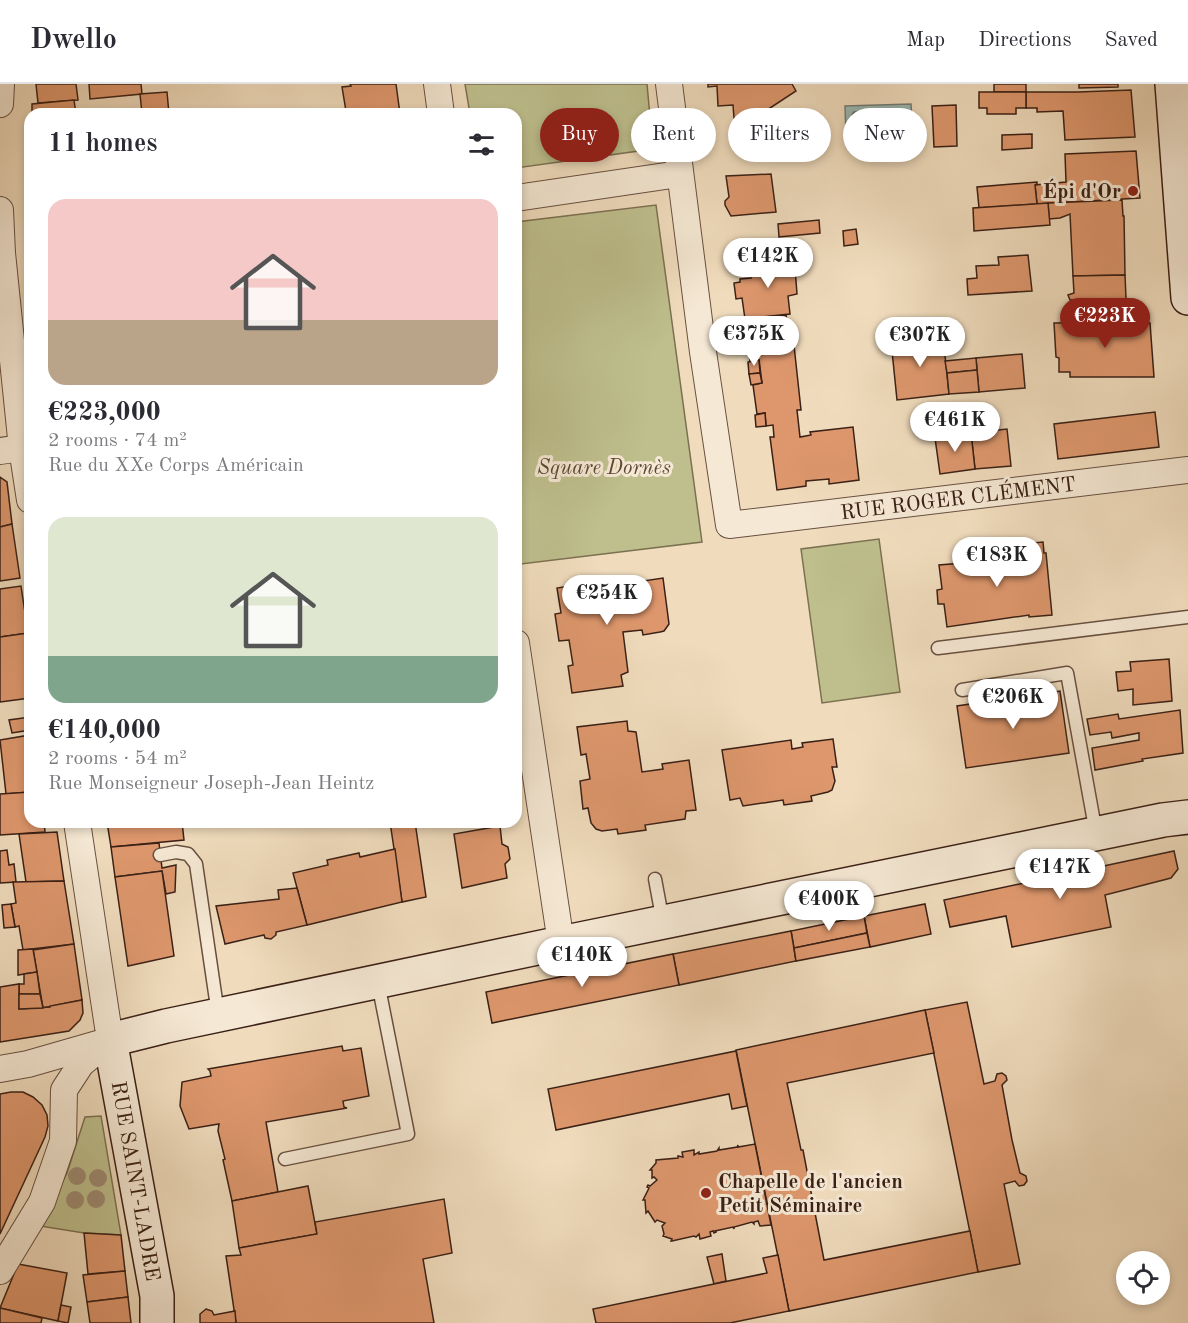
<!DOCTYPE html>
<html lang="en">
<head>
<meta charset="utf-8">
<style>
	:root { --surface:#fff; --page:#f7f7f7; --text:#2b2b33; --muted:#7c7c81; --line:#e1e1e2; --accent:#8f2418 }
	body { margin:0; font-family:"Old Standard TT",serif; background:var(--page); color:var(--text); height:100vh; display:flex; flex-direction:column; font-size:22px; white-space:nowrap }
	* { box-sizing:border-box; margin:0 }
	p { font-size:20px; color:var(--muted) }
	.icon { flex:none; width:33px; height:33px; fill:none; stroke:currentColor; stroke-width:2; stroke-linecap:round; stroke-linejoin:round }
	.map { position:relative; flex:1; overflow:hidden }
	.side { position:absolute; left:24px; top:24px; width:498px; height:720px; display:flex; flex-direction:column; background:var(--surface); border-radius:18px; box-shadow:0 3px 9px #0003 }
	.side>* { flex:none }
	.guide { position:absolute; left:540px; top:24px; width:558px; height:54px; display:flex; gap:12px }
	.fabs { position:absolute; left:1116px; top:1167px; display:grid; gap:12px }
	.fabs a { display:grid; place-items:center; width:54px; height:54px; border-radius:50%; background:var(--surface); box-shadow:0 3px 9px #0003; font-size:30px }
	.price { position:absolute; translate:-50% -51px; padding:0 14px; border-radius:21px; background:#fff; color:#222; font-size:20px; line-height:39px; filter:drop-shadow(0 2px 3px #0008) }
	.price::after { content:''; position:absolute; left:50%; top:36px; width:18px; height:14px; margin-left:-9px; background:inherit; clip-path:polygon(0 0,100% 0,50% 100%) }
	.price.current { background:var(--accent); color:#fff }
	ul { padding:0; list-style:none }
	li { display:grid; align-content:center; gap:12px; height:318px; padding:0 24px }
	li span { display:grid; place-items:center; height:186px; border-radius:18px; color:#555 }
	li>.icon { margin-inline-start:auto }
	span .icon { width:108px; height:108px; fill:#fffc; stroke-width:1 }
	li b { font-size:26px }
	h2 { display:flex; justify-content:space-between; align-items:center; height:72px; padding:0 24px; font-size:26px }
	.chip { padding:0 21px; border-radius:27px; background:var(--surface); box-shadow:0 3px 9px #0003; font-size:21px; line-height:54px }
	.chip.current { background:var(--accent); color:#fff }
	header { display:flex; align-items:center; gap:36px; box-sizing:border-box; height:84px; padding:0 30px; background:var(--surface); border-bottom:2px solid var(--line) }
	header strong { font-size:28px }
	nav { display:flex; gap:33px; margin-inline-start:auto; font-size:21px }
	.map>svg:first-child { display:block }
</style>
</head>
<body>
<header>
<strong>Dwello</strong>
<nav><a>Map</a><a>Directions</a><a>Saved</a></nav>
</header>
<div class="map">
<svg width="1188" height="1239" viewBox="0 0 1188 1239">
	<rect width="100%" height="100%" fill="#f0dcbd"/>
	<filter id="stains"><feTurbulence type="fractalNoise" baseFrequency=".00333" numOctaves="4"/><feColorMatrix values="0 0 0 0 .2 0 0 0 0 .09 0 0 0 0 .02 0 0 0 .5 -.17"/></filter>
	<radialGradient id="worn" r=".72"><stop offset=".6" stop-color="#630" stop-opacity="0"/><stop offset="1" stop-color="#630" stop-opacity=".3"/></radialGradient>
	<g fill="#bebf8d" stroke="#7c7052" stroke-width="1.5">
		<polygon points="465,0 647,0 653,65 516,84 516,30 470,30"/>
		<polygon points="656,121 702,458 521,480 516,442 516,138"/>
		<polygon points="879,455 900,608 822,619 801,465"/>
		<polygon points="101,1032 121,1151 84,1149 40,1142 67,1089 85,1033"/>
	</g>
	<polygon fill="#9bbab6" stroke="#747c76" stroke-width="1.5" points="911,20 913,52 846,53 845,22"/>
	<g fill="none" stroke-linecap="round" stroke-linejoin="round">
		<path stroke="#6a6d66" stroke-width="1.5" d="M903,26C907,30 907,42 904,46L855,47L852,45V31L854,28Z"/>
	</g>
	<g fill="#de976d" stroke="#3a2016" stroke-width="1.5">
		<polygon points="36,0 76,0 78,16 38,19"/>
		<polygon points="89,0 141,0 142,10 90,15"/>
		<polygon points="350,0 396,0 400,30 355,30 354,25 346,27 342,3 351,2"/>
		<polygon points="708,0 792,0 796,7 767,26 750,33 734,34 733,21 718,22 717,2 708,3"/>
		<rect x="994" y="0" width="32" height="8"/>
		<polygon points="1079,0 1118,0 1118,3 1079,4"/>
		<polygon points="1131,6 1135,53 1065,56 1063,27 1037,28 1037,24 1026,24 1026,8 1078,8"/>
		<polygon points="167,8 169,30 142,30 140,10"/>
		<polygon points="979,8 1026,8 1026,24 1016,24 1016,30 987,30 987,24 979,24"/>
		<polygon points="74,16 76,30 32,30 32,20"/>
		<polygon points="956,21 957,62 934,63 932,22"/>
		<polygon points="1032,50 1032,64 1002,66 1002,51"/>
		<polygon points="1136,67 1140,114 1037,120 1035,101 1066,98 1065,70"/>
		<polygon points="771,90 776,128 731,132 725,121 725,117 729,113 726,92"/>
		<polygon points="1037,98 1037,100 1035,101 1037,120 979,124 977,103"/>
		<polygon points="1122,116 1123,132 1124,132 1125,191 1073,192 1070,130 1060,134 1049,135 1048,119"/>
		<polygon points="1048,119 1050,141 974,147 973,124"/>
		<polygon points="819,136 820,149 779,153 778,140"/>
		<polygon points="856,145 858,160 844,162 843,147"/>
		<polygon points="794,171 797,210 788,212 790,230 745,235 742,214 736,215 734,199 740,198 740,195 751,194 750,184 779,180 778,172"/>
		<polygon points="1028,171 1032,207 968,211 967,195 977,194 976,182 999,181 998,173"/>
		<polygon points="1125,191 1127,238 1074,238 1074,216 1070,216 1068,211 1074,209 1073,192"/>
		<polygon points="27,219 30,219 30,263"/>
		<polygon points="786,231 788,243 792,243 801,326 797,326 800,353 811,351 810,348 853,343 859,396 829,400 829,395 806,397 806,402 777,406 770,353 774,353 773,341 766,342 765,329 757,330 753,301 762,299 759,276 750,278 747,248 755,246 753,234"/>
		<polygon points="753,234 755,246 744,248 742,236"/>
		<polygon points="1127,238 1150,239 1154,293 1070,293 1070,288 1059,288 1059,274 1056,273 1054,239"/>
		<polygon points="943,252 949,310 897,316 891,257"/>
		<polygon points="1022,270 1025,304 979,308 976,274"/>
		<polygon points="976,274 977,286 947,289 945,277"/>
		<polygon points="759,276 760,289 749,290 748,278"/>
		<polygon points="977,286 979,308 949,310 947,289"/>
		<polygon points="760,289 762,299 751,301 749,290"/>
		<polygon points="1155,328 1159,363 1058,375 1054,340"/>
		<polygon points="765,329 766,342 756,343 755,331"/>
		<polygon points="1007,345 1011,382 975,385 971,349"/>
		<polygon points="971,349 975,385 940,390 935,354"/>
		<polygon points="0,393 7,398 12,440 0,443"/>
		<polygon points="12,440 20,494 0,497 0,443"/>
		<polygon points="1043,458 1044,469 1046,469 1052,531 1029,533 1029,531 947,543 944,520 938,520 937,506 942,505 939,481 1012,475 1012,461"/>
		<polygon points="609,492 610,497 636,493 637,498 663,494 669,540 664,547 660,548 643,551 642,546 623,548 628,588 621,591 623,602 572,609 568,582 573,581 569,556 559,557 555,530 561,529 557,504 582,500 581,495"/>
		<polygon points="21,502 28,549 0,553 0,505"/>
		<polygon points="28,549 30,566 30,614 0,618 0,553"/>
		<polygon points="1169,575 1172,617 1133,621 1133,605 1118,607 1116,588 1131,587 1130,578"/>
		<polygon points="1060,607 1069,669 966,684 957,622"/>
		<polygon points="1180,626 1183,669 1142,675 1143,677 1095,686 1092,664 1139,656 1139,649 1112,654 1111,648 1090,651 1087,635 1118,630 1119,635"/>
		<polygon points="30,633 30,646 12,649 9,636"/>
		<polygon points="627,637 628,647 636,648 642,688 663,685 662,680 689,676 696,726 686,727 685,735 645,741 646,746 618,750 617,745 602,747 596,745 591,739 588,724 583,725 580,697 590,695 586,670 581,671 577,643"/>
		<polygon points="30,651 30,708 6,710 0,656"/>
		<polygon points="833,655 837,683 832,683 835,697 832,706 828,708 811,712 812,717 784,721 783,716 743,722 740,714 730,716 722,666 791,656 792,665 803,663 802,659"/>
		<polygon points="30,708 30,738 44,738 45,748 0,751 0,710"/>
		<polygon points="107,738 182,738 184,756 111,763"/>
		<polygon points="390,738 415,738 426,813 402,818"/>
		<polygon points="500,742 502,760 508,763 510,775 505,780 507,794 462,804 454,750"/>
		<polygon points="57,748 64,797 26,798 19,750"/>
		<polygon points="159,759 162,784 176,781 175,808 166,810 162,787 115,793 111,763"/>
		<polygon points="395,765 402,818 307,841 293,789 328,781 327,776 359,769 360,773"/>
		<polygon points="7,766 9,781 14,780 16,798 0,799 0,767"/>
		<polygon points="1174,767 1178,785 1171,794 1105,811 1111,843 1012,863 1006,832 950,843 944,816"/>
		<polygon points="162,787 174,872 128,882 115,793"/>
		<polygon points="64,797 74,860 23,866 19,842 15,843 11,820 16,819 13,798"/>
		<polygon points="297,804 307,841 276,848 276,851 271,855 265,854 264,851 225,860 216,822 279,815 278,806"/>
		<polygon points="11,820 15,843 4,844 2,821"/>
		<polygon points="925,820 931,850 870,863 864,832"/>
		<polygon points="864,832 867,849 794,864 791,847"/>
		<polygon points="791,847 796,877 679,901 673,870"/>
		<polygon points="867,849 870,863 796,877 794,864"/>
		<polygon points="74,860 82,916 43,924 33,866"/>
		<polygon points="33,865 37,888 18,891 18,866"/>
		<polygon points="673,870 679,901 492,939 486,908"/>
		<polygon points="37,888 40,910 19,910 19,900 24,900 24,890"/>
		<polygon points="19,900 19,925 50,923 50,922 82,916 83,929 80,936 69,947 0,958 0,903"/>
		<polygon points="19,910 40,910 43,924 19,925"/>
		<polygon points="967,918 984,1000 995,997 997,990 1002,989 1006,992 1007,996 1002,1001 1012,1056 1020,1089 1026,1092 1027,1097 1024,1101 1019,1102 1015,1097 1004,1100 1020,1180 978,1188 925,926"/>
		<polygon points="925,926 934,969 787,999 801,1066 803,1066 824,1176 970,1147 978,1188 789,1227 736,966"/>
		<polygon points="342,962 343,967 361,964 369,1012 343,1017 344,1023 347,1024 266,1038 278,1108 232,1117 223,1076 225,1075 218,1047 219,1040 189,1045 180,1022 182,998 211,992 210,987 208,985"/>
		<polygon points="736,967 747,1022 732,1025 729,1010 556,1046 548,1005"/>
		<polygon points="11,1008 23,1008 33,1013 42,1021 47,1031 48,1042 45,1053 0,1150 0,1010"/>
		<polygon points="755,1060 771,1141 760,1142 758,1137 754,1138 754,1140 752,1138 734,1143 734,1145 733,1143 715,1147 716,1148 714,1149 713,1147 710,1148 711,1152 700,1155 699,1150 696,1153 694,1152 672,1157 671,1157 672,1155 663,1152 664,1150 662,1142 665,1139 657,1136 655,1138 648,1127 646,1129 645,1116 643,1116 649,1104 647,1103 648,1101 650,1102 657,1096 654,1093 652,1094 652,1086 650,1086 656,1079 656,1076 678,1074 678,1072 683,1073 682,1068 694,1066 694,1071 699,1068 699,1070 717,1067 719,1064 719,1066 737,1063 738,1061 738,1063"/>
		<polygon points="308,1102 317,1150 239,1164 232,1117"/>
		<polygon points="444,1115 452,1169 423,1175 434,1239 236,1239 226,1172 241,1171 239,1164 317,1150 315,1138"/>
		<polygon points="84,1149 121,1151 125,1187 88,1190"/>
		<polygon points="722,1170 726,1197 714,1200 707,1173"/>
		<polygon points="778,1171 789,1227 730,1239 596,1239 593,1225 767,1189 763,1174"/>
		<polygon points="18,1180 67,1189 58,1237 0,1224"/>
		<polygon points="125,1187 128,1213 87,1218 83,1191"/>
		<polygon points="128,1213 131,1239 90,1239 87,1218"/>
		<polygon points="61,1221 71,1223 68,1239 58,1237"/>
		<polygon points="0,1224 42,1234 41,1239 0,1239"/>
		<polygon points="206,1225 212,1227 214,1231 235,1227 236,1239 200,1239 200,1230"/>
	</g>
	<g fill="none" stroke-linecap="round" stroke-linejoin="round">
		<defs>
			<g id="lane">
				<polyline points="938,564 1188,533"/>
				<polyline points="962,606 1067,589 1096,749"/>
				<polyline points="160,771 176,768 188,770 196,780 218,930"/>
				<polyline points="655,795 663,838"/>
				<polyline points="285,1075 408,1050 378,899"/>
			</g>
			<g id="street">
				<polyline points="437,0 441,30"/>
				<polyline points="669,0 703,268 729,441 1188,386"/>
				<polyline points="0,20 1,0"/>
				<polyline points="516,114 679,90"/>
				<polyline points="0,126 2,169 22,364 30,416"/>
				<polyline points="0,367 22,364"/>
				<polyline points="516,559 561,859"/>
				<polyline points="77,738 110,956"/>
				<polyline points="0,985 28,980 101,959"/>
				<polyline points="0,1187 42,1118 63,1057 64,1006 81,980 110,956"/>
			</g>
			<g id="secondary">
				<polyline points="1172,0 1188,214"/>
				<polyline points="157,1239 157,1212 110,956 166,942 561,859 1163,736 1188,733"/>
			</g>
		</defs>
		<use href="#lane" stroke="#684f40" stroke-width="15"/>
		<use href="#street" stroke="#684f40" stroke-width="28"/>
		<use href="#secondary" stroke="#3a2016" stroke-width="36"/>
		<use href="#lane" stroke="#f5e8d4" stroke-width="12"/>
		<use href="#street" stroke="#f5e8d4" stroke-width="26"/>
		<use href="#secondary" stroke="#f5e8d4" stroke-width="33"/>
	</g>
	<g fill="#9e8b72">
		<circle cx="77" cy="1092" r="9"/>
		<circle cx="98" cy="1094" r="9"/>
		<circle cx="96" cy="1115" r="9"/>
		<circle cx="75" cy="1116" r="9"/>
	</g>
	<g fill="#8f2418" stroke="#f5e8d4" stroke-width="2">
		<circle cx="1133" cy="107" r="6"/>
		<circle cx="706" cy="1109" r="6"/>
	</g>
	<g text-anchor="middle" stroke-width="6" stroke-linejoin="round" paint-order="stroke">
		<g font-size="21" font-weight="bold" fill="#3a2016" stroke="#f5e8d4" text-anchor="end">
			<text x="1121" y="114">Épi d'Or</text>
			<text x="718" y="1104" text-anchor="start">Chapelle de l'ancien<tspan x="718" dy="24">Petit Séminaire</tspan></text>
		</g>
		<g font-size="21" font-style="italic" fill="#5b4834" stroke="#f5e8d4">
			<text x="604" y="390">Square Dornès</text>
		</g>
		<g font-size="21" fill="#3a2016" stroke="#f5e8d4">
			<text transform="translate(958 414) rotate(-7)" y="7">RUE ROGER CLÉMENT</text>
			<text transform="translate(136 1097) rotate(80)" y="7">RUE SAINT-LADRE</text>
		</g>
	</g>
	<rect width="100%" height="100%" filter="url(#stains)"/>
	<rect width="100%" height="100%" fill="url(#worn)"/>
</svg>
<div class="fabs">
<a><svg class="icon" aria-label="locate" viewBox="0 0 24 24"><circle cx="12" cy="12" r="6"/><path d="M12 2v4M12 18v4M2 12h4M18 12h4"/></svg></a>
</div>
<b class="price" style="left:768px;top:205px">€142K</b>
<b class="price current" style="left:1105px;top:265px">€223K</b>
<b class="price" style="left:754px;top:283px">€375K</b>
<b class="price" style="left:920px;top:284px">€307K</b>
<b class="price" style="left:955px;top:369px">€461K</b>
<b class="price" style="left:997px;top:504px">€183K</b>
<b class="price" style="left:607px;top:542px">€254K</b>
<b class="price" style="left:1013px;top:646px">€206K</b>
<b class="price" style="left:1060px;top:816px">€147K</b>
<b class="price" style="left:829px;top:848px">€400K</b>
<b class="price" style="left:582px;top:904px">€140K</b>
<div class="guide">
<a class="chip current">Buy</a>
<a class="chip">Rent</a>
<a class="chip">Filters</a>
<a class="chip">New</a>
</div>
<section class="side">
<h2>11 homes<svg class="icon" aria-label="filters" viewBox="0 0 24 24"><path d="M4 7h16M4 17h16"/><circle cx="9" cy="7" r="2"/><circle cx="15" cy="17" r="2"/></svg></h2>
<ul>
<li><span style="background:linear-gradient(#f6c9c9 65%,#b9a48a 0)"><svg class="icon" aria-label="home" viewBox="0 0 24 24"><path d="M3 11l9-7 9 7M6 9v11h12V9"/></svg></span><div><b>€223,000</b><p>2 rooms · 74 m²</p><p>Rue du XXe Corps Américain</p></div></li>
<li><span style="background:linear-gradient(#dfe7d0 75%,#7fa58c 0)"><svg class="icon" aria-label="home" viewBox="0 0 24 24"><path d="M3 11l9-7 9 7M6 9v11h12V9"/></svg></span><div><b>€140,000</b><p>2 rooms · 54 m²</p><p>Rue Monseigneur Joseph-Jean Heintz</p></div></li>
</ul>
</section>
</div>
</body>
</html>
